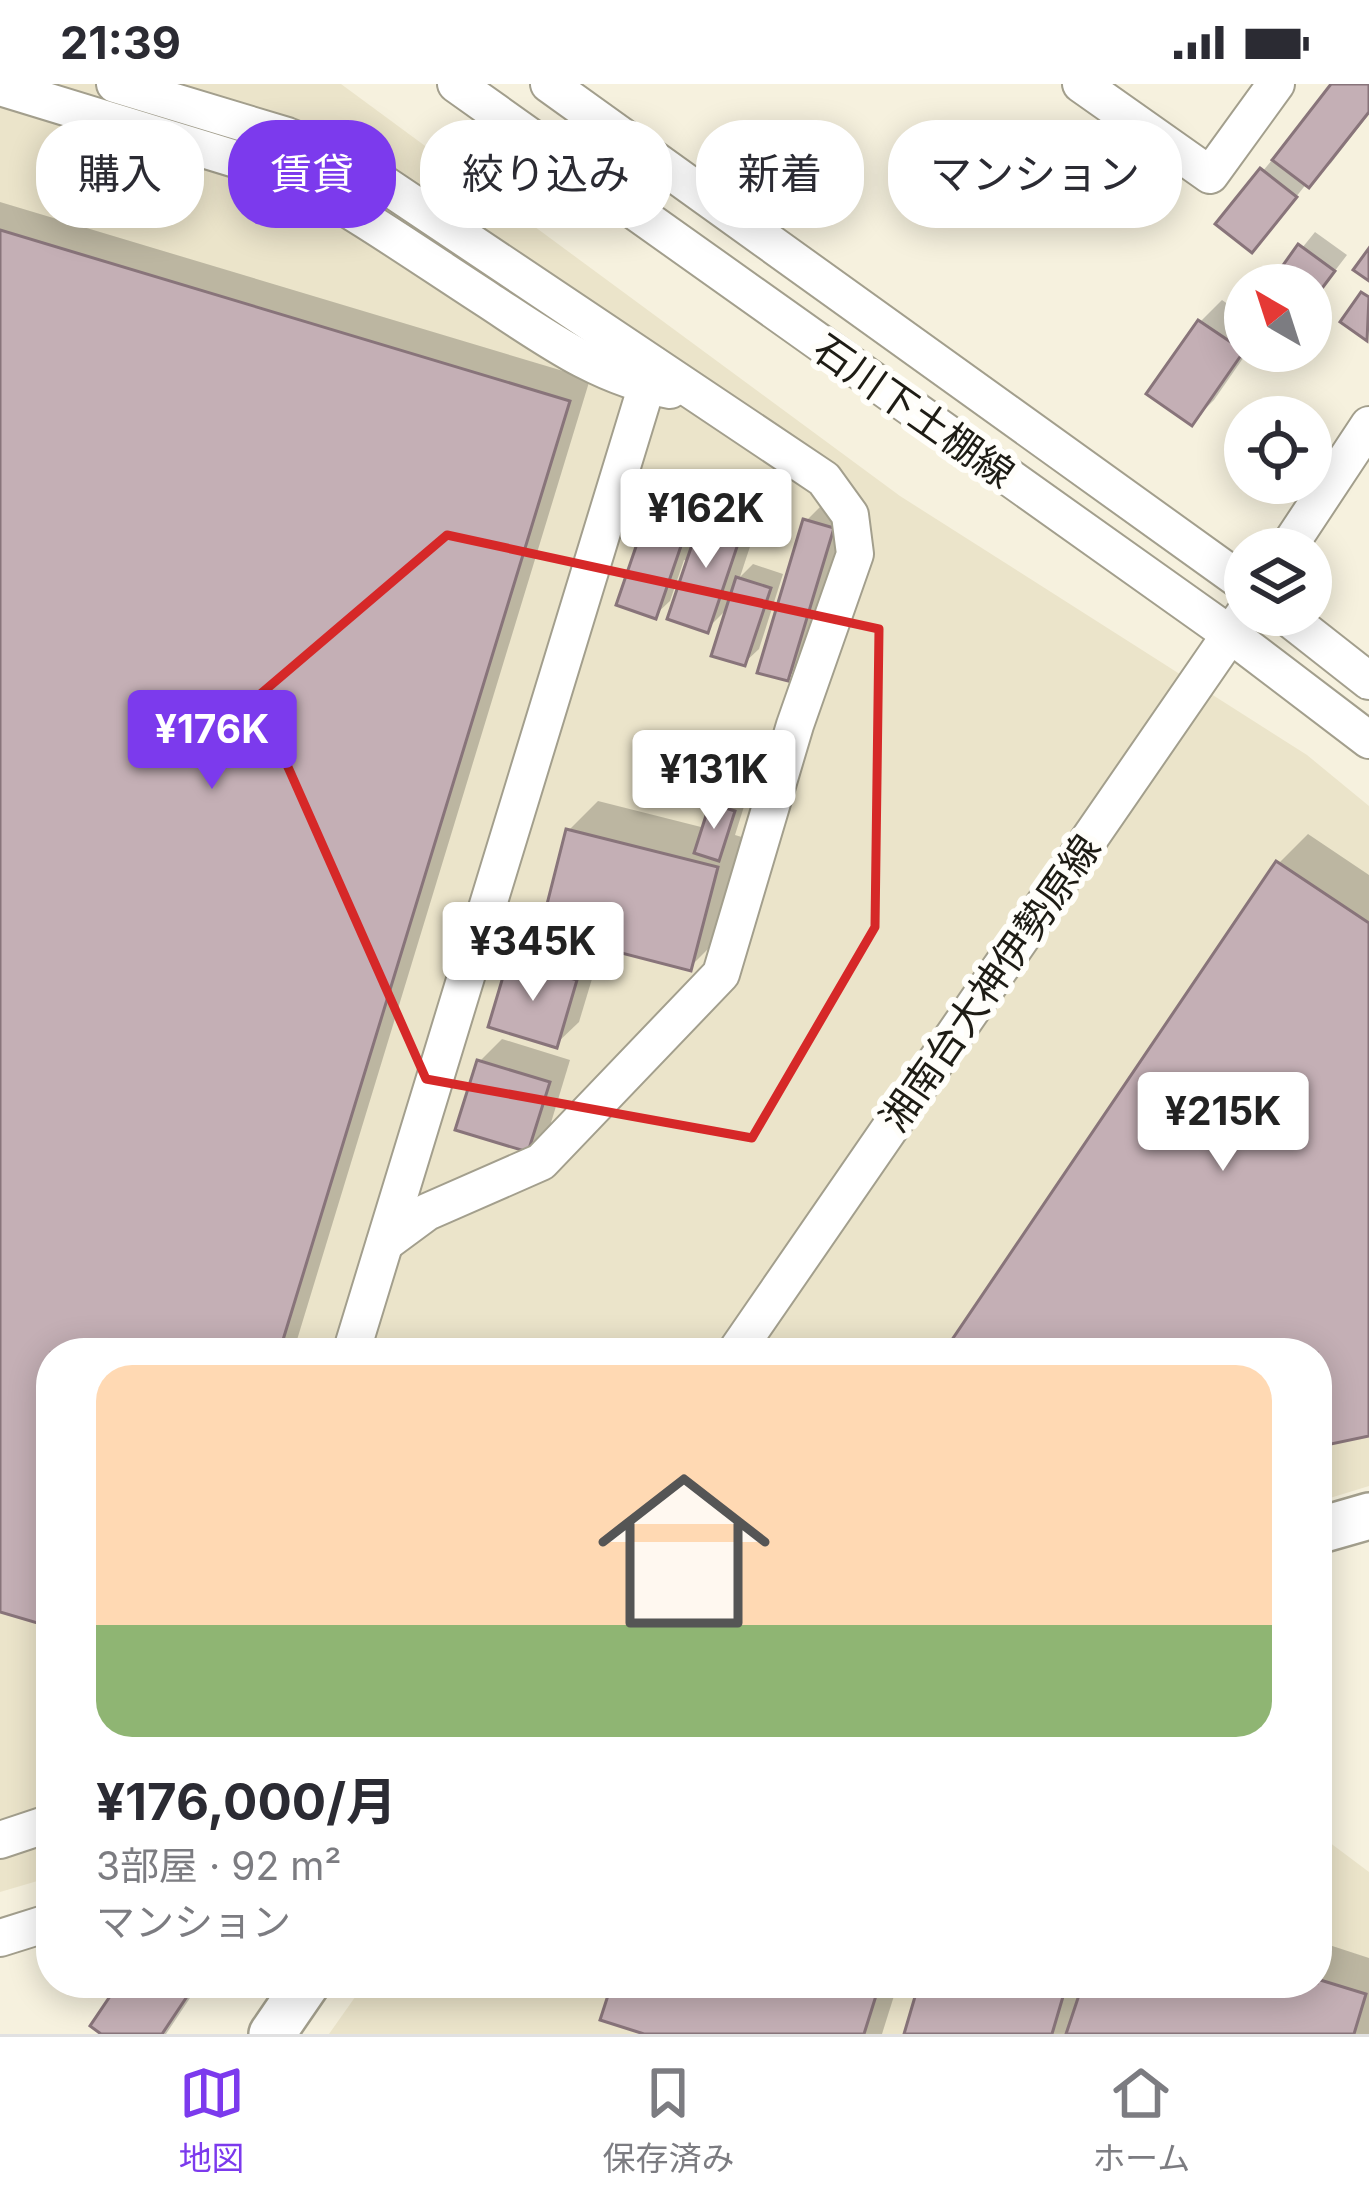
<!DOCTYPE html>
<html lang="ja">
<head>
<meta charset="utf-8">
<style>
	:root { --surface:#fff; --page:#f7f7f7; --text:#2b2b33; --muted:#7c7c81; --line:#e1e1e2; --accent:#7c3aed }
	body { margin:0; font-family:Inter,"Noto Sans JP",sans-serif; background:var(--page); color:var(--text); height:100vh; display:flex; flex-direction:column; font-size:45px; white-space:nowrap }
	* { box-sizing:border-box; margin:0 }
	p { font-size:39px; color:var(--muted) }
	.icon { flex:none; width:66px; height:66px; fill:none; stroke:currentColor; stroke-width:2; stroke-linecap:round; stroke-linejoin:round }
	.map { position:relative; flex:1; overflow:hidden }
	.panel { position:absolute; left:36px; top:1254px; width:1296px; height:660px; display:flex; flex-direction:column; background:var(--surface); border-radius:48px; box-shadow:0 6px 30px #0003 }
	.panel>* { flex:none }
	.banner { position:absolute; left:36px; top:36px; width:1299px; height:108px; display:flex; gap:24px }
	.needle { width:78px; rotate:321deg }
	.buttons { position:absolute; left:1224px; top:180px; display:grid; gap:24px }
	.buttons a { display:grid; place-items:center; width:108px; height:108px; border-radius:50%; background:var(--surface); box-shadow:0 6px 30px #0003; font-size:60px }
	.price { position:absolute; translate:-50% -102px; padding:0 27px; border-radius:12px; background:#fff; color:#222; font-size:39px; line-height:78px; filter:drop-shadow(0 3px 6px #0008) }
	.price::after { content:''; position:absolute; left:50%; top:72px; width:36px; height:27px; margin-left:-18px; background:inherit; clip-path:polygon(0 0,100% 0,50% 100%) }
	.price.selected { background:var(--accent); color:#fff }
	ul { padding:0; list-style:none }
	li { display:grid; align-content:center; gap:24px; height:636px; padding:0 60px }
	li span { display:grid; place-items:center; height:372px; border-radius:36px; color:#555 }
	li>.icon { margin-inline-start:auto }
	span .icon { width:216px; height:216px; fill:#fffc; stroke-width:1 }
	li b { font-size:51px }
	.chip { padding:0 42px; border-radius:48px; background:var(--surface); box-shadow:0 6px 30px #0003; font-size:42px; line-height:108px }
	.chip.selected { background:var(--accent); color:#fff }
	.status { display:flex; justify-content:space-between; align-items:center; height:84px; padding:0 60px; background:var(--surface); direction:ltr }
	.status svg { height:33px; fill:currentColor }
	.dock { display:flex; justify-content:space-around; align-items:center; height:168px; border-top:3px solid var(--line); background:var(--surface); font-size:33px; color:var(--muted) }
	.dock a { display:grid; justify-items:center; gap:6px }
	.dock .selected { color:var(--accent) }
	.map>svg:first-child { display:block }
</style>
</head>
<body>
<div class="status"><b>21:39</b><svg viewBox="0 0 49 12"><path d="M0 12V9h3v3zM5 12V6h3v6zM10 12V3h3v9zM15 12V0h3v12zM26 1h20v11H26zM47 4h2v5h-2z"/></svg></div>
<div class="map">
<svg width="1369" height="1950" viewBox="0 0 1369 1950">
	<rect width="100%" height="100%" fill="#f6f1de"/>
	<g fill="#ebe4ca">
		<polygon points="0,0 341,0 900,412 1307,671 1369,722 1369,1402 1317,1418 1317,1269 51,1269 51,1793 0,1808"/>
		<polygon points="1317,1749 1369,1788 1369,1950 329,1950 365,1899 1317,1899"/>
	</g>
	<g fill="#0003">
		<polygon points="1335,0 1369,0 1369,30 1331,79 1307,99 1266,151 1219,140"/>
		<polygon points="0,118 590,295 293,1269 51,1269 51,1540 0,1525"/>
		<polygon points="1315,148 1347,171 1311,218 1311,201 1272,201"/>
		<polygon points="1222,216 1245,232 1248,267 1214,316 1192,338 1200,238"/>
		<polygon points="671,398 707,410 698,435 729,404 765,417 740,493 753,480 783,490 759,565 744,579 729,523 707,545 690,478 684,476 670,517 655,531 657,412"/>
		<polygon points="828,415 854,422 809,572 787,594 806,437"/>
		<polygon points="727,706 747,713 735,751 745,754 719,854 690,883 569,746 598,717 705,744 712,721"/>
		<polygon points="1308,750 1369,791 1369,1349 1317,1360 1317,1269 947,1269 1279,779"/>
		<polygon points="533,856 598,875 579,938 556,960 510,878"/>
		<polygon points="502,955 570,976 550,1042 527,1064 480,977"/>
		<polygon points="1317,1857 1369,1874 1369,1950 907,1950 922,1899 1317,1899"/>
		<polygon points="122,1899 200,1899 166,1950 107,1950"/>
		<polygon points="615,1899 898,1899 882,1950 654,1950"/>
	</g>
	<g fill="#c4afb5" stroke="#88747a" stroke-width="3">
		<polygon points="1331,0 1369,0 1369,28 1309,104 1272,76"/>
		<polygon points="1260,84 1297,113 1252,169 1215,140"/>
		<polygon points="0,146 570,317 279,1269 51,1269 51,1543 0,1528"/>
		<polygon points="1298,160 1335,187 1311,219 1311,201 1269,201"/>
		<polygon points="1369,164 1369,197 1353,186"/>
		<polygon points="1361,208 1369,213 1367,257 1340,238"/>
		<polygon points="1198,236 1244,267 1192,342 1146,310"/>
		<polygon points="654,410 694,424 656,535 616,521"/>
		<polygon points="704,425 745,439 708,549 667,535"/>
		<polygon points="803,435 834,444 788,597 757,589"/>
		<polygon points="736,493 771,504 745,582 711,572"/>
		<polygon points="710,719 735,727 719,777 694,769"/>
		<polygon points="566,745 718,783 691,887 540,848"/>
		<polygon points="1276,777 1369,839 1369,1352 1317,1363 1317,1269 943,1269"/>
		<polygon points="508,876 577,896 557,964 488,943"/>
		<polygon points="477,976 550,998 528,1068 455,1046"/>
		<polygon points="1317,1895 1366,1910 1354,1950 1066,1950 1083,1899 1317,1899"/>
		<polygon points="119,1899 196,1899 162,1950 101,1950 90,1942"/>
		<polygon points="612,1899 880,1899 864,1950 644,1950 600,1936"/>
		<polygon points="919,1899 1067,1899 1052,1950 904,1950"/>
	</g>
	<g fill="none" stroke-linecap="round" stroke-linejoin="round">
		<defs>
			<g id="minor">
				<polyline points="115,0 287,52 348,76 824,395 850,431 855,470 795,641 721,890 541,1078 427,1128 385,1159"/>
				<polyline points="456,0 1231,551 1369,656"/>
				<polyline points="549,0 1245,500"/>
				<polyline points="1081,0 1210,91 1276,0"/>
				<path d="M0,3L291,92C359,129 423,174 488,216C546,254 600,294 670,306"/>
				<polyline points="1287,465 1369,341"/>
				<polyline points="1285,531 1369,597"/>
				<polyline points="351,1269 653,281"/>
				<polyline points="735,1269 1245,529"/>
				<polyline points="0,1756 51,1739"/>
				<polyline points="0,1854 51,1838"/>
			</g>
			<g id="major">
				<polyline points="1317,1447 1369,1432"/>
				<polyline points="272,1950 307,1899"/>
			</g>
		</defs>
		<use href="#minor" stroke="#a39f8d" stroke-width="40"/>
		<use href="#major" stroke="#a39f8d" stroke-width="50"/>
		<use href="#minor" stroke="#fff" stroke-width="36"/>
		<use href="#major" stroke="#fff" stroke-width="45"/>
	</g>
	<path fill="none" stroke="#d62828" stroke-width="9" stroke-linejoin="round" d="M447,451L879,545L875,843L752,1054L426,995L257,613Z"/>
	<g text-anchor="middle" stroke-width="12" stroke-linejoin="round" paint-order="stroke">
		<g font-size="39" fill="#1e1c15" stroke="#fffefa">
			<text transform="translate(914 327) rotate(35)" y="14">石川下土棚線</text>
			<text transform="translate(990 899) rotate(-55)" y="14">湘南台大神伊勢原線</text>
		</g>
	</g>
</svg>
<div class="buttons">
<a><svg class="needle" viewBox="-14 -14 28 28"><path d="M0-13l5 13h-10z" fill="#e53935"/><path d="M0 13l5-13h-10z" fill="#7c7c81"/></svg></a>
<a><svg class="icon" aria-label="locate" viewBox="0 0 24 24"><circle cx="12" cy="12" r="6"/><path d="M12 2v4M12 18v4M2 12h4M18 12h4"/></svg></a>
<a><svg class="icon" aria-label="layers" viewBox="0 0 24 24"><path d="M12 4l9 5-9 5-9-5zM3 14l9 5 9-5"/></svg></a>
</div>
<b class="price" style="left:706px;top:487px">¥162K</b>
<b class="price selected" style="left:212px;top:708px">¥176K</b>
<b class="price" style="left:714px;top:748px">¥131K</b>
<b class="price" style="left:533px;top:920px">¥345K</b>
<b class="price" style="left:1223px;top:1090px">¥215K</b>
<div class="banner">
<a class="chip">購入</a>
<a class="chip selected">賃貸</a>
<a class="chip">絞り込み</a>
<a class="chip">新着</a>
<a class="chip">マンション</a>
</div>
<section class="panel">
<ul>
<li><span style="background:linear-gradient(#ffd9b3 70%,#8fb573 0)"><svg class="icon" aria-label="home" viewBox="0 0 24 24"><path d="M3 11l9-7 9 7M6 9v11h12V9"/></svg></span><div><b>¥176,000/月</b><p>3部屋 · 92 m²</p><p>マンション</p></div></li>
</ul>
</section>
</div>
<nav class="dock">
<a class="selected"><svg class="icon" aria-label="map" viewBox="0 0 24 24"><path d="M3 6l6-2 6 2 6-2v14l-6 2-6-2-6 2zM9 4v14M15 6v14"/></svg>地図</a>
<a><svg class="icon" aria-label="saved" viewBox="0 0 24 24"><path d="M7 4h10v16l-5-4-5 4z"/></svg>保存済み</a>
<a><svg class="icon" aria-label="home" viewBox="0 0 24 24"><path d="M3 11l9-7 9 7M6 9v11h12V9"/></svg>ホーム</a>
</nav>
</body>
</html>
